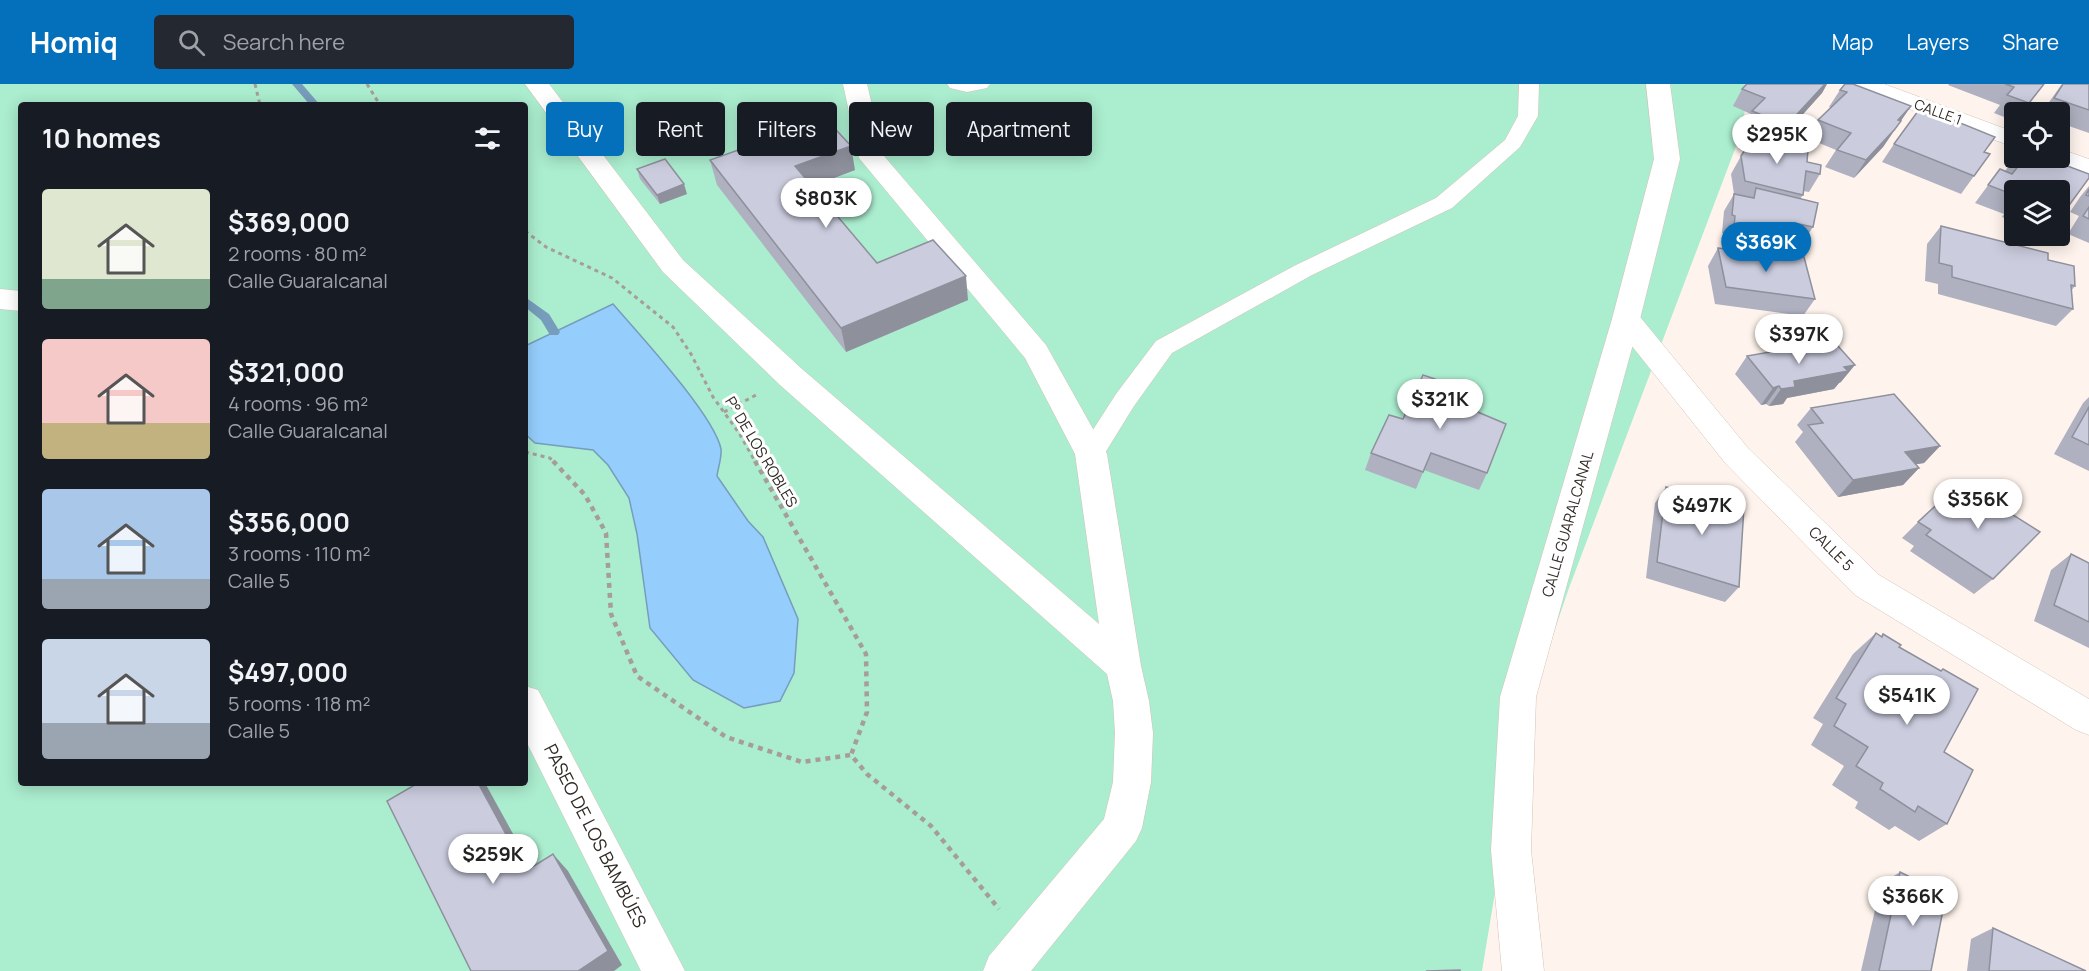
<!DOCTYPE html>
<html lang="en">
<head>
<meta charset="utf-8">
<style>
	:root { --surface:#171b24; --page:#242831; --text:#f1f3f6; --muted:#9ea1a6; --accent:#0470bb }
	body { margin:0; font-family:Manrope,sans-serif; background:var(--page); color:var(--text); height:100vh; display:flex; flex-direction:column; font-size:22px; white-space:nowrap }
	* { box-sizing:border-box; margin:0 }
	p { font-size:20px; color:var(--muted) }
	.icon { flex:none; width:33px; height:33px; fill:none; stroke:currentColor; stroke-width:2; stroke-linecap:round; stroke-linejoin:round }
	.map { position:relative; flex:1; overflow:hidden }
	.sheet { position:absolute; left:18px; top:18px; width:510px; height:684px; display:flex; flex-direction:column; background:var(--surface); border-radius:6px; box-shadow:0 3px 15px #0003 }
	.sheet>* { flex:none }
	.banner { position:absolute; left:546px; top:18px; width:570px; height:54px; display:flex; gap:12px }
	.controls { position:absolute; left:2004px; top:18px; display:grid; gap:12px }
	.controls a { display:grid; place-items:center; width:66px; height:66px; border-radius:6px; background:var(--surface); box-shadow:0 3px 15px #0003; font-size:30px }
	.price { position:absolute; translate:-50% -51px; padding:0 14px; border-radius:21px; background:#fff; color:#222; font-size:20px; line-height:39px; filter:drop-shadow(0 2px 3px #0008) }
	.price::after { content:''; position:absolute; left:50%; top:36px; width:18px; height:14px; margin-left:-9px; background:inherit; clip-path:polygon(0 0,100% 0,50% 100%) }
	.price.active { background:var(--accent); color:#fff }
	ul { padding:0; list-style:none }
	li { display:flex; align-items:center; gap:18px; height:150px; padding:0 24px }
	li span { display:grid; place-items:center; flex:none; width:168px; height:120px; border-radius:6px; color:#555 }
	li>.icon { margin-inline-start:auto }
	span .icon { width:72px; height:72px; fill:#fffc; stroke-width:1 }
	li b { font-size:26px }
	h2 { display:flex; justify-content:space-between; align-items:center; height:72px; padding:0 24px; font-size:26px }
	.tag { padding:0 21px; border-radius:6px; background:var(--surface); box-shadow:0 3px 15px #0003; font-size:21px; line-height:54px }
	.tag.active { background:var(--accent); color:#fff }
	header { display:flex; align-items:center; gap:36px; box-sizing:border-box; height:84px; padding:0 30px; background:var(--accent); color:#fff }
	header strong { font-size:28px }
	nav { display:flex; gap:33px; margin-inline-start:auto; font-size:21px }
	.search { width:420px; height:54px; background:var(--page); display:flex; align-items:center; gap:15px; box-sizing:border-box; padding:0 21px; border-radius:6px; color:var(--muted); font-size:22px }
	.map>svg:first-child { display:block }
</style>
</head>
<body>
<header>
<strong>Homiq</strong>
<div class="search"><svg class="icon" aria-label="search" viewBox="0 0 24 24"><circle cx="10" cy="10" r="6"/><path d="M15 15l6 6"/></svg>Search here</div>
<nav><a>Map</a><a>Layers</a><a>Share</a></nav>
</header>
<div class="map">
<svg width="2089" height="887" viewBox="0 0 2089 887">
	<rect width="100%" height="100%" fill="#fff4ed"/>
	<path fill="#abedcf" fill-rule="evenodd" d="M0,0H1752L1735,65L1569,504L1523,639L1482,887H0ZM21,21H525V699H21Z"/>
	<path fill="#95cefc" stroke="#779dbc" stroke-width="1.5" d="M613,220C638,249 714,331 721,365C722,373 718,384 717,392L748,437L763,453L798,535L794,589L780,617L744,624L693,596L650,544L637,450L629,414L608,381L593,366L535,359L525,350V262Z"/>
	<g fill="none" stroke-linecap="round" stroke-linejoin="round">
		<g fill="#779dbc" fill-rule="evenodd">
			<polygon points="292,0 302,0 320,21 310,21"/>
			<polygon points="525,213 549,230 560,248 558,251 550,251 541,236 525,223"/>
		</g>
		<defs>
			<g id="lane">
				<polygon points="947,0 990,0 987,4 967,8 950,4"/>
				<polygon points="1519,0 1539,0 1538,32 1520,63 1452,124 1312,191 1172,269 1134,322 1100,377 1091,380 1082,377 1078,370 1082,363 1116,310 1156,257 1296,181 1436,114 1505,56 1518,32"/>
			</g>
			<g id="street">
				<polygon points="525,0 549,0 683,176 802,285 1099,540 1075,370 1025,274 859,74 843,0 867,0 884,72 1046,261 1107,370 1141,582 1149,617 1153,649 1151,698 1142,744 1136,757 1031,887 983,887 989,872 1104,735 1113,698 1115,649 1113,617 1107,590 780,301 663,188"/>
				<polygon points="1850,0 1884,0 2014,48 2014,63 1854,5"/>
				<polygon points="2060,65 2089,75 2089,92 2051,78 2048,74 2060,74"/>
				<polygon points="0,205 21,207 21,227 0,225"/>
				<polygon points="1626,225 1636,228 1748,364 1879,491 2089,615 2089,651 2076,646 1855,511 1726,380 1616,242 1612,235 1616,228"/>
				<polygon points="525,602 538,606 685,887 641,887 525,655"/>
			</g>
			<polygon id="secondary" points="1646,0 1670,0 1680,75 1640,235 1536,613 1531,766 1544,887 1502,887 1491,766 1500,613 1612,235 1654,75"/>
		</defs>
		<use href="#lane" stroke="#d3c3b8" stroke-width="1"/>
		<use href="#street" stroke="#d3c3b8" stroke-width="1"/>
		<use href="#secondary" stroke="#d3c3b8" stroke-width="1"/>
		<g stroke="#a69d97" stroke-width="3" stroke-dasharray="4 4" stroke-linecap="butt">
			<polyline points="255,0 260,21"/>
			<polyline points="367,0 380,21"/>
			<polyline points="525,147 546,163 612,194 673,243 691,270 713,313 739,349 756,379"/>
			<polyline points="724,328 758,310"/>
			<polyline points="525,368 550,374 554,379"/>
		</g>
		<g stroke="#a69d97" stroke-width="4.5" stroke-dasharray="5 5" stroke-linecap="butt">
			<polyline points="553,377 585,411 606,449 611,530 637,592 726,653 802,678 851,671 867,690 931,742 999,825"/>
			<polyline points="755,377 866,570 867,628 851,671"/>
		</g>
		<use href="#lane" fill="#fff" fill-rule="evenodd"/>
		<use href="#street" fill="#fff" fill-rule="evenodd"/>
		<use href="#secondary" fill="#fff" fill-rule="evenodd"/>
	</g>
	<g fill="#afb0c0">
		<polygon points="1747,0 1827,0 1822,9 1778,58 1807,78 1820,90 1809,108 1803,107 1803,111 1800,115 1813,143 1801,161 1790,159 1783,170 1815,215 1803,232 1715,220 1708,182 1718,164 1723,165 1725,150 1722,149 1724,127 1734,110 1731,90 1741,72 1771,56 1743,45 1751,30 1733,22 1742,5"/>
		<polygon points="1949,0 2044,0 2022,28 2014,28 2014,37 1994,29 2000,21 1948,1"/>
		<polygon points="2062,0 2089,0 2089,49 2060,39 2060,28 2042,28"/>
		<polygon points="1840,6 1911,22 1883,63 1854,94 1825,83 1836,66 1807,54 1818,36 1831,24 1829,23"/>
		<polygon points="1894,60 1984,68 1974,92 1961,110 1882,78"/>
		<polygon points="2015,74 2046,74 2089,94 2060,133 2060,106 2014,106 2014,138 2002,133 2004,130 1975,119 2000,85 2005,87"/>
		<polygon points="710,76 855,86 812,102 877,179 968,216 846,268 717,101"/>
		<polygon points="637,85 687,110 660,120 640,95"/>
		<polygon points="2089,102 2089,159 2068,150 2079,132 2070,128 2080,113"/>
		<polygon points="1941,142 2048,176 2075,202 2071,207 2073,225 2056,242 1938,210 1938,200 1925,197 1927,160"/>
		<polygon points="1747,272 1841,298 1839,299 1834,305 1787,314 1783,320 1769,322 1766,320 1761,321 1735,290"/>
		<polygon points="2089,313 2089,387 2054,370 2083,319"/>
		<polygon points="1466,323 1487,389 1479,406 1424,386 1416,405 1365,386 1371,369 1403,335"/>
		<polygon points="1811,324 1940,362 1924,379 1915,380 1919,384 1903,401 1838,413 1795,358 1803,348 1797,341"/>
		<polygon points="1961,398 1993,495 1974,510 1910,467 1914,462 1902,454 1918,438"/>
		<polygon points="1666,403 1739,503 1725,518 1646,494 1655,419"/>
		<polygon points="2071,470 2089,479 2089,564 2034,537 2051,486"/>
		<polygon points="1876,549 1881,552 1883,550 1899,563 1944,668 1947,740 1919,757 1895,742 1889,746 1855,724 1858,718 1832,701 1844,682 1811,661 1823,640 1813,634 1853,570"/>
		<polygon points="1900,788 1931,887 1861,887 1881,800"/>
		<polygon points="1993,844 2086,887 1967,887 1971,855"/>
	</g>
	<g fill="#8e909c">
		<polygon points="1825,0 1827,0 1822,9 1777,59 1787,41"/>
		<polygon points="1911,22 1883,63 1854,94 1866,76 1898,36"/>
		<polygon points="851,62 855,86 800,107 795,82"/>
		<polygon points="684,100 687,110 660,120 657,111"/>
		<polygon points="966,192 968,216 846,268 841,244"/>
		<polygon points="1855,281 1841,298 1839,299 1834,305 1787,314 1783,320 1769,322 1781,305 1794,297 1844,283"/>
		<polygon points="1779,302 1766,320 1761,321 1773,304"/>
		<polygon points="1940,362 1924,379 1889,385 1905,368"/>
		<polygon points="1919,384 1903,401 1838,413 1853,396"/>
		<polygon points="478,699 485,699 543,804 526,787"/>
		<polygon points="553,770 568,787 622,881 614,887 578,887"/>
	</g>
	<g fill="#cbcddf" stroke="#8e909c" stroke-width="1.5">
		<polygon points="1747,0 1825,0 1787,41 1752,27 1765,14 1742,5"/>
		<polygon points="1845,0 1853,0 1911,22 1898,36 1901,37 1895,45 1866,76 1837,66 1851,49 1818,36 1847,8 1840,6"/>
		<polygon points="2005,0 2044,0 2029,19 2007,11 2014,3"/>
		<polygon points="2063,0 2089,0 2089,26 2054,14"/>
		<polygon points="1921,23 1995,53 1984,68 1990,70 1974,92 1894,60"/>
		<polygon points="826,35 851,62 795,82 877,179 933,156 966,192 841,244 710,76"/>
		<polygon points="1754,52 1808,65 1807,78 1821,81 1820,90 1806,87 1803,111 1745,97 1741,72"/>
		<polygon points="2017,74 2046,74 2089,90 2089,94 2062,131 2060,130 2060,106 2014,106 2014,111 1988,101 2000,85 2012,90 2023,76"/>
		<polygon points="665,75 684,100 657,111 637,85"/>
		<polygon points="1756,104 1818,119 1813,143 1794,139 1792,156 1786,154 1786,160 1770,156 1770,163 1733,154 1735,132 1732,131 1734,110 1754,114"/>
		<polygon points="2089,105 2089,112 2086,111"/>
		<polygon points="2089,123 2089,135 2083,132"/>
		<polygon points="1941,142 2048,169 2048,176 2074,182 2075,202 2071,201 2073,225 1952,193 1952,182 1939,179"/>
		<polygon points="1718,164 1750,168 1749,165 1804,173 1815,215 1726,203"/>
		<polygon points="1804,262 1809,268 1838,262 1855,281 1844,283 1848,287 1794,297 1795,303 1781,305 1779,302 1773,304 1747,272"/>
		<polygon points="1423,291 1473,308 1466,323 1506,340 1487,389 1431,369 1423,388 1371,369 1389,331 1403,335"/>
		<polygon points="1894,310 1940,362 1905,368 1919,384 1853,396 1808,341 1823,339 1811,324"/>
		<polygon points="2089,323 2089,361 2072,353"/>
		<polygon points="1961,398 2040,448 1993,495 1926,451 1931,446 1918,438"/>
		<polygon points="1666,403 1744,423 1739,503 1657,478"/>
		<polygon points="2071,470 2089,479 2089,538 2054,521"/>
		<polygon points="1876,549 1882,553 1883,550 1901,561 1899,563 1941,587 1943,585 1978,605 1944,668 1973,686 1947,740 1918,722 1915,728 1880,705 1883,699 1856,682 1868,663 1834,642 1846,620 1836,614"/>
		<polygon points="418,699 478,699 526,787 553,770 608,867 578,887 471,887 387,717"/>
		<polygon points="1900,788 1946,811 1931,887 1879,887"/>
		<polygon points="1993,844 2086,887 1989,887"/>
		<polygon points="1460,886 1460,887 1426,887"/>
	</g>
	<g text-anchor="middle" stroke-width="6" stroke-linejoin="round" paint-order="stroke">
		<g font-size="14" fill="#302a25" stroke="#fff">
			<text transform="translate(1938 28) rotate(20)" y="5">CALLE 1</text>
		</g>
		<g font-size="15" fill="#302a25" stroke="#fff">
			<text transform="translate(761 368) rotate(59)" y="5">P° DE LOS ROBLES</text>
			<text transform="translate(1568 440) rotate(-74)" y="5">CALLE GUARALCANAL</text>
			<text transform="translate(1831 465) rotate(45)" y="5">CALLE 5</text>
		</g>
		<g font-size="18" fill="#302a25" stroke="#fff">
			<text transform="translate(595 752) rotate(63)" y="6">PASEO DE LOS BAMBÚES</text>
		</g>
	</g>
</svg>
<div class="controls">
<a><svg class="icon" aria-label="locate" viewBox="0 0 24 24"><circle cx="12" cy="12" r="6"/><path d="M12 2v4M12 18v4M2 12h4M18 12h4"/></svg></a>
<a><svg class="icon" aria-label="layers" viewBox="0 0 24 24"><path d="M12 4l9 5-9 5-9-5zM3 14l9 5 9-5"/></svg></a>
</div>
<b class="price" style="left:1777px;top:81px">$295K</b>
<b class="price" style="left:826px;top:145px">$803K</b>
<b class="price active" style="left:1766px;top:189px">$369K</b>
<b class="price" style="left:1799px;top:281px">$397K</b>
<b class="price" style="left:1440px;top:346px">$321K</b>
<b class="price" style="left:1978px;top:446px">$356K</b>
<b class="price" style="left:1702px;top:452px">$497K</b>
<b class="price" style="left:1907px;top:642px">$541K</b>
<b class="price" style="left:493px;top:801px">$259K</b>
<b class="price" style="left:1913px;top:843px">$366K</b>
<div class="banner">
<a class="tag active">Buy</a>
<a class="tag">Rent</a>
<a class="tag">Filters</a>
<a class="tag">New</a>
<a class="tag">Apartment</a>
</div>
<section class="sheet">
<h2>10 homes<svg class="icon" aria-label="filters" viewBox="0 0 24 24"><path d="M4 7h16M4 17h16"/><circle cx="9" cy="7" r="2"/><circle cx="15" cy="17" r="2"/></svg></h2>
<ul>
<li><span style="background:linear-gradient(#dfe7d0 75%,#7fa58c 0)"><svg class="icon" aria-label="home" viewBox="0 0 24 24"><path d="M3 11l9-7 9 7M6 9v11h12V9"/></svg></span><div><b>$369,000</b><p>2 rooms · 80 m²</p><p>Calle Guaralcanal</p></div></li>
<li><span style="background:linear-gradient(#f6c9c9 70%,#c2b280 0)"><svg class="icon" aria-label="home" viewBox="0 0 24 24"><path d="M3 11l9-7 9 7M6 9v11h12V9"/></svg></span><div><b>$321,000</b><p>4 rooms · 96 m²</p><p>Calle Guaralcanal</p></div></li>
<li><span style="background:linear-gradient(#a9c7e8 75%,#9aa5b1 0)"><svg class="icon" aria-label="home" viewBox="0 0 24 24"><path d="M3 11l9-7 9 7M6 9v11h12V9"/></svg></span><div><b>$356,000</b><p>3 rooms · 110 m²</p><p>Calle 5</p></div></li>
<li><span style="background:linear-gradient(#c9d6e8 70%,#9aa5b1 0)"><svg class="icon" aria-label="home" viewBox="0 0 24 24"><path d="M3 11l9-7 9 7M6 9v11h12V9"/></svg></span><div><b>$497,000</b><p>5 rooms · 118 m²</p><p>Calle 5</p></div></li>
</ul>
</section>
</div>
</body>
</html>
